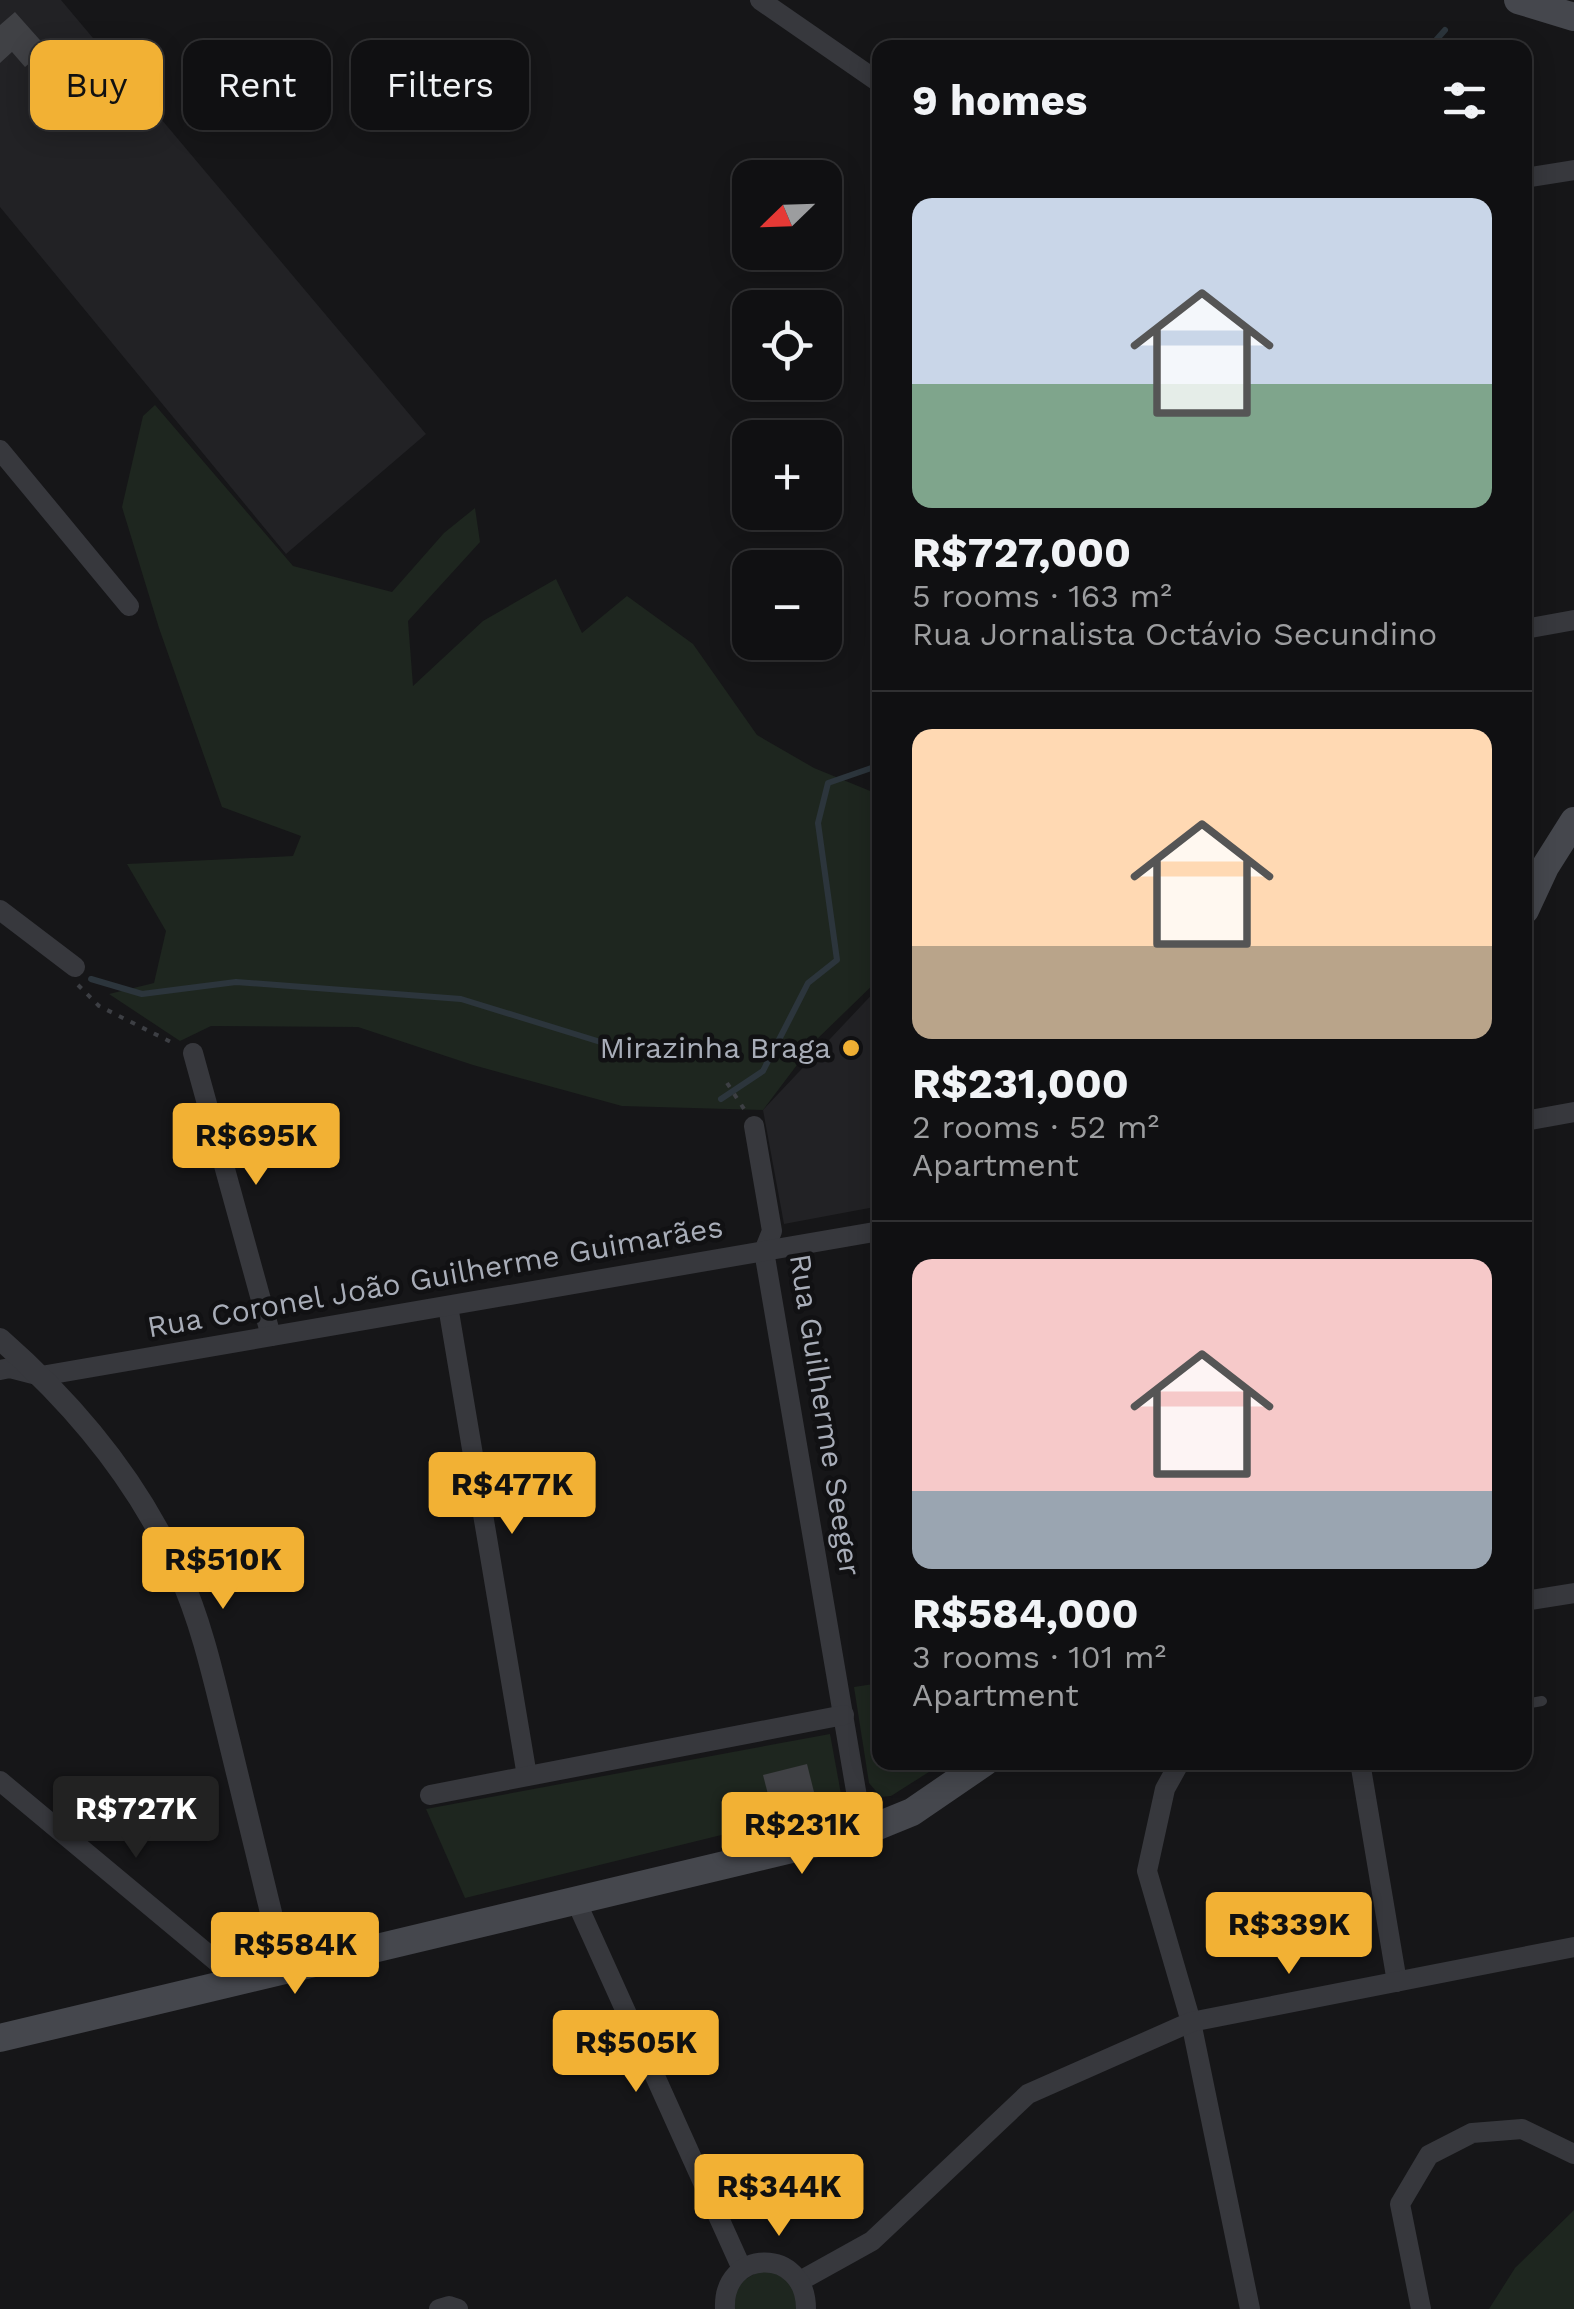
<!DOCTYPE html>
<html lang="en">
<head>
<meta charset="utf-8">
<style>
	:root { --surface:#101012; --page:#19191b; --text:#f1f3f6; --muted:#9c9d9f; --line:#303032; --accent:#f2b134 }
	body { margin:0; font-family:"Work Sans",sans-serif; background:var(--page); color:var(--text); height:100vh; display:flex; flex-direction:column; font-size:38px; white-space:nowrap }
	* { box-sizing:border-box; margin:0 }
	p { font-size:32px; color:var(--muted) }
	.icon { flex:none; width:55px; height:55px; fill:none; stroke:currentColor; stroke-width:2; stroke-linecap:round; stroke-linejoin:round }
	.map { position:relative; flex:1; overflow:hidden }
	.sheet { position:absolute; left:872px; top:40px; width:660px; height:1730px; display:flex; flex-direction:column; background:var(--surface); border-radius:20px; box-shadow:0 5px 25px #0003,0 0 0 2px var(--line) }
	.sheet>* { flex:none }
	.hud { position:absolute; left:30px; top:40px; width:692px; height:90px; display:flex; gap:20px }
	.needle { width:65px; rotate:247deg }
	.buttons { position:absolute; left:732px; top:160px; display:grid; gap:20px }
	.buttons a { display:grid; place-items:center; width:110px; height:110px; border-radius:20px; background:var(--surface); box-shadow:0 5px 25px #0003,0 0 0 2px var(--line); font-size:50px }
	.price { position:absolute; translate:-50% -85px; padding:0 22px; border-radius:10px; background:var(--accent); color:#111; font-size:32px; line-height:65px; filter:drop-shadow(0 2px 5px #0008) }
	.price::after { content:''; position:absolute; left:50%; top:60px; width:30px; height:22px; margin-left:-15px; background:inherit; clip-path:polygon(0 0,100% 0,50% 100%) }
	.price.active { background:#222; color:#fff }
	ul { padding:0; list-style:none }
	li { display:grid; align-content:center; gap:20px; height:530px; padding:0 40px }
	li+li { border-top:2px solid var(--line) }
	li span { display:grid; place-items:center; height:310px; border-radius:20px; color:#555 }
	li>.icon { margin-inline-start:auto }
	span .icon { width:180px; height:180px; fill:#fffc; stroke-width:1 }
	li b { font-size:42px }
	h2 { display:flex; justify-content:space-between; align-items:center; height:120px; padding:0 40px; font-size:42px }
	.pill { padding:0 35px; border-radius:20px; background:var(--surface); box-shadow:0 5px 25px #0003,0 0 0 2px var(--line); font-size:35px; line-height:90px }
	.pill.active { background:var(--accent); color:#111 }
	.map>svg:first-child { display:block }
</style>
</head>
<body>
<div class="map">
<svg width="1574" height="2309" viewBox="0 0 1574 2309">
	<rect width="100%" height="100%" fill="#161618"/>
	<g fill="#222225">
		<polygon points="0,0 61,0 426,434 286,554 0,207"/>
		<polygon points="880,986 880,1206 784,1224 763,1110"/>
	</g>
	<g fill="#1e261f">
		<polygon points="155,405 293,566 392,592 444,533 475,508 480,542 408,621 413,686 483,621 556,579 582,633 627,596 693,644 757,735 814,768 880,795 880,978 815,1041 763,1110 622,1106 473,1065 358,1027 211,1026 180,1041 109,994 154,983 166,931 127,864 293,856 301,836 222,807 159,628 122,507 143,416"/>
		<polygon points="880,1683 880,1762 943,1763 891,1796 881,1797 869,1783 854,1687"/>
		<polygon points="830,1734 843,1805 465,1898 426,1809"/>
		<polygon points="1574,2210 1574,2309 1489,2309 1515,2268"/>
		<polygon points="765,2268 793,2283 798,2309 734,2309 737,2284"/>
	</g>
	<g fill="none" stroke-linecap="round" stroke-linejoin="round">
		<g stroke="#2c353c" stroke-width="6">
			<polyline points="1429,48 1445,30"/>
			<polyline points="91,979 142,994 236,982 461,999 620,1048"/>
			<polyline points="721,1099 763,1071 808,983 837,960 818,823 828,783 880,765"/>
		</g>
	</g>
	<g fill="#404145">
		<polygon points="15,12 47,48 25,67 12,52 0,63 0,25"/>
		<polygon points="807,1764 815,1796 771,1806 763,1775"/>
	</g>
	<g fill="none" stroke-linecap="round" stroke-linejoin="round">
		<g stroke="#3d3f44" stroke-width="4" stroke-dasharray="5 8" stroke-linecap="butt">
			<polyline points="78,985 99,1006 175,1044"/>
			<polyline points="727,1083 744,1109"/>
		</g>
		<polyline stroke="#37383d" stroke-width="10" points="1525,1704 1542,1701"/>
		<g stroke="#37383d" stroke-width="20">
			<polyline points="760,0 880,83"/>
			<polyline points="1525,178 1574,170"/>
			<polyline points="0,450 129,606"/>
			<polyline points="1525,629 1574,620"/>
			<polyline points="0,910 75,967"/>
			<polyline points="193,1053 271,1336"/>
			<polyline points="1525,1121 1574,1112"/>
			<polyline points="754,1126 772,1231 764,1251 863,1832"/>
			<polyline points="448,1306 527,1776"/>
			<polyline points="0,1370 10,1368 41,1376 880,1231"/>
			<polyline points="1525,1601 1574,1593"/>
			<polyline points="1180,1762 1165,1789 1147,1871 1191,2022 1250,2309"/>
			<polyline points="1360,1762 1397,1982"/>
			<polyline points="0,1781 240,1981"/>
			<polyline points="430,1795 844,1715"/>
			<polyline points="576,1901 742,2269"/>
			<polyline points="800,2281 872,2241 1028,2094 1191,2022 1574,1947"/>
			<polyline points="439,2309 449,2306 458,2309"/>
			<path d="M725,2309C722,2248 806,2246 806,2309"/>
			<polyline points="1421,2309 1400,2204 1429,2155 1472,2133 1522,2129 1574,2154"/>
		</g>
		<path stroke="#37383d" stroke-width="22" d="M0,1339C74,1404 139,1481 179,1573C203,1626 215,1684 229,1740C248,1817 266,1893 285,1970"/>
		<g stroke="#45474d" stroke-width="28">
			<polyline points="1518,0 1574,17"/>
			<polyline points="1525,910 1545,867 1574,821"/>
			<polyline points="0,2038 863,1832 912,1812 985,1762"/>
		</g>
	</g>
	<circle fill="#f2b134" stroke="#111113" stroke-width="4" cx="851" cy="1048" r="10"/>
	<g text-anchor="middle" stroke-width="9" stroke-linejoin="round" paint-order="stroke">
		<g font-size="30" fill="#a8adb8" stroke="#111113" text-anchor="end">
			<text x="831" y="1058">Mirazinha Braga</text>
		</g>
		<g font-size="30" fill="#a8adb8" stroke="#111113">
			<text transform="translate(435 1277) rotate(-10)" y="10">Rua Coronel João Guilherme Guimarães</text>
			<text transform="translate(825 1415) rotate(81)" y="10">Rua Guilherme Seeger</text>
		</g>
	</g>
</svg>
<div class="buttons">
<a><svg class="needle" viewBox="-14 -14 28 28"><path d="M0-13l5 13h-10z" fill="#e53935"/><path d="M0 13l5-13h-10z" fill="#9c9d9f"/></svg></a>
<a><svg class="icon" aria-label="locate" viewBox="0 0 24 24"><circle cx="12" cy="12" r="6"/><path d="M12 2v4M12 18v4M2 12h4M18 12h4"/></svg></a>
<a>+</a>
<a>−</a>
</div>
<b class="price" style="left:256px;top:1188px">R$695K</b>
<b class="price" style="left:512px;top:1537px">R$477K</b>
<b class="price" style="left:223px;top:1612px">R$510K</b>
<b class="price active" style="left:136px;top:1861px">R$727K</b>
<b class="price" style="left:802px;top:1877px">R$231K</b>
<b class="price" style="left:1289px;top:1977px">R$339K</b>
<b class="price" style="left:295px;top:1997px">R$584K</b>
<b class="price" style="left:636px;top:2095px">R$505K</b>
<b class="price" style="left:779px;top:2239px">R$344K</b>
<div class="hud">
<a class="pill active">Buy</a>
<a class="pill">Rent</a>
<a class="pill">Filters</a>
</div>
<section class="sheet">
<h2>9 homes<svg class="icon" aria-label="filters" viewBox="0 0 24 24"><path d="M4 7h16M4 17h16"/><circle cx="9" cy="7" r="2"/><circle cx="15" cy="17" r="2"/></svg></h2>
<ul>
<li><span style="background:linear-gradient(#c9d6e8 60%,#7fa58c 0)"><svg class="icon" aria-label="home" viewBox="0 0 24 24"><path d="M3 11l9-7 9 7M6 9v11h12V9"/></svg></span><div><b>R$727,000</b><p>5 rooms · 163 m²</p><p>Rua Jornalista Octávio Secundino</p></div></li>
<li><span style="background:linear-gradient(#ffd9b3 70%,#b9a48a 0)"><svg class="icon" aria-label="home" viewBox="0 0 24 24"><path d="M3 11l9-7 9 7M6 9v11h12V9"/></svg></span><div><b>R$231,000</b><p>2 rooms · 52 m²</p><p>Apartment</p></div></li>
<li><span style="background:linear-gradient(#f6c9c9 75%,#9aa5b1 0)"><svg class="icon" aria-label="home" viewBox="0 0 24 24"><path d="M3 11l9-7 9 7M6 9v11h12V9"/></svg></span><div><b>R$584,000</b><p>3 rooms · 101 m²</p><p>Apartment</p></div></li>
</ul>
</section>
</div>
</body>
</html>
